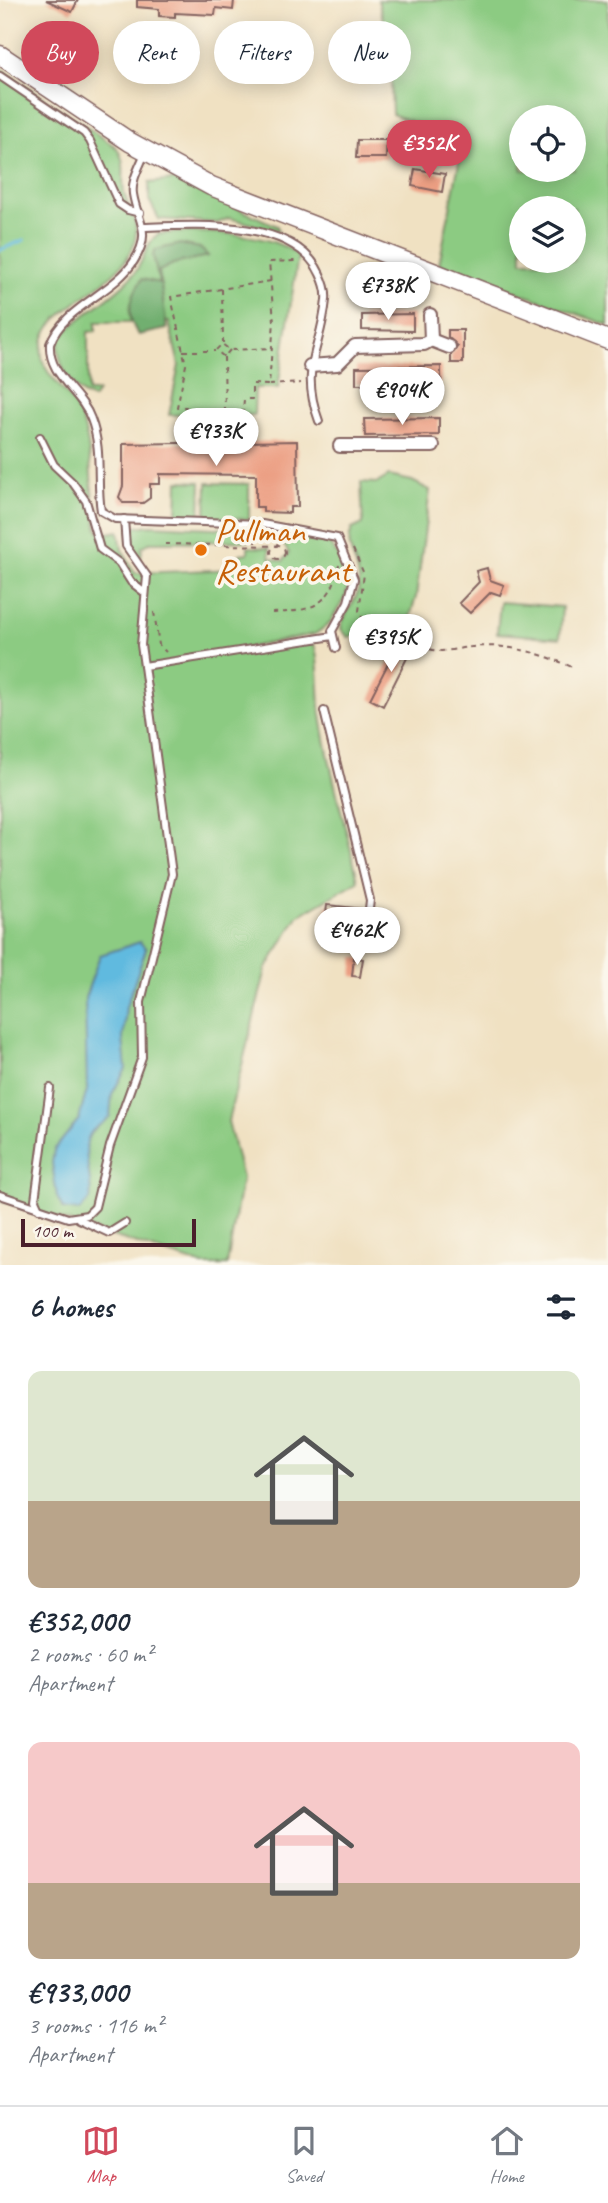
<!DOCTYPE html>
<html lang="en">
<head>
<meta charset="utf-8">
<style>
	:root { --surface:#fff; --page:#f2f2f3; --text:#1f2937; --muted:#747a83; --line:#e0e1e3; --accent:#d1495b }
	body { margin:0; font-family:Caveat,sans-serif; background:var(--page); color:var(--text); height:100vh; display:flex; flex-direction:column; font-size:26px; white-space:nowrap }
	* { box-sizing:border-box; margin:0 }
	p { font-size:23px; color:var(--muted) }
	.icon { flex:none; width:38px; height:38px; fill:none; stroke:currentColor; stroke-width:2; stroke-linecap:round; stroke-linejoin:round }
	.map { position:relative; height:1265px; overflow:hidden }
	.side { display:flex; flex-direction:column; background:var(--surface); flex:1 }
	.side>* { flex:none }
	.banner { position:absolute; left:21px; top:21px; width:567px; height:63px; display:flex; gap:14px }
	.tools { position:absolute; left:509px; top:105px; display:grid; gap:14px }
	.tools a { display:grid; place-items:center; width:77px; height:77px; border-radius:50%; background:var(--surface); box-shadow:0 4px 18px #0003; font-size:35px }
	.scale { position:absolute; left:21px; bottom:18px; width:175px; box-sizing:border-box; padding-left:7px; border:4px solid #4a1f2b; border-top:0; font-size:19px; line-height:24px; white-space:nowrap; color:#4a1f2b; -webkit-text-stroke:5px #fbf7ec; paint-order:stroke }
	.price { position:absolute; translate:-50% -60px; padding:0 16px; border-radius:24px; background:#fff; color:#222; font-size:23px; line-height:46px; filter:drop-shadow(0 2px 4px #0008) }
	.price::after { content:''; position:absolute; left:50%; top:42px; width:21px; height:16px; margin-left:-10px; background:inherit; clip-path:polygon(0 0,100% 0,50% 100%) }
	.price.active { background:var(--accent); color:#fff }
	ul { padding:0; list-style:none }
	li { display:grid; align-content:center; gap:14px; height:371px; padding:0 28px }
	li span { display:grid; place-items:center; height:217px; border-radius:14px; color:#555 }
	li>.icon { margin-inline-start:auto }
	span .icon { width:126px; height:126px; fill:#fffc; stroke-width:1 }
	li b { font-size:30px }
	h2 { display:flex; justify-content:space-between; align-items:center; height:84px; padding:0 28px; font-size:30px }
	.chip { padding:0 24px; border-radius:32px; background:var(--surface); box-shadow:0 4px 18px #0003; font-size:24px; line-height:63px }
	.chip.active { background:var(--accent); color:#fff }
	.menu { display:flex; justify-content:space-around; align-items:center; height:98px; border-top:2px solid var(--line); background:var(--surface); font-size:19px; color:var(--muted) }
	.menu a { display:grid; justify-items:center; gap:4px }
	.menu .active { color:var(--accent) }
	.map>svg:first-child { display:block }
</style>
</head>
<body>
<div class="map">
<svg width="608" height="1265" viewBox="0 0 608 1265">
	<rect width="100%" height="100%" fill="#fbf7ec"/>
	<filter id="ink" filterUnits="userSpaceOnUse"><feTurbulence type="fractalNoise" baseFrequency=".0143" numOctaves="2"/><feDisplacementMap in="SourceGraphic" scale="14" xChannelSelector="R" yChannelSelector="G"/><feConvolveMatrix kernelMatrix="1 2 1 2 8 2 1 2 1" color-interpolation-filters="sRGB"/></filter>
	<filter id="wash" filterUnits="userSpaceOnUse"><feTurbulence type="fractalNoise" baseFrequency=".00686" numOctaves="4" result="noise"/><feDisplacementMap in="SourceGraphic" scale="28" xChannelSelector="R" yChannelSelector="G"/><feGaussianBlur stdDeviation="1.57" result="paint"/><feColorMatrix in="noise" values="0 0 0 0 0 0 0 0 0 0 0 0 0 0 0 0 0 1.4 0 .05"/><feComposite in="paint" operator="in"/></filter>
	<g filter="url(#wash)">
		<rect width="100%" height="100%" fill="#f0e1c2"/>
		<g fill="#8ccb82" stroke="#6b7556" stroke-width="2" fill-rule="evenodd">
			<path d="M378,0H608V325L439,264L463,142L392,114L390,46ZM522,117H574V170H522ZM522,208H574V261H522Z"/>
			<path d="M0,68L116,147C128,164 121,176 124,193C128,207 137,218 136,234C132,284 48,303 42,345C37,373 66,387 77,409C96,446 87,490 98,530L104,534L119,531L122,550L135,573L239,569L240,554L248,553V547L269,548L270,558L283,561L289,553L282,542L281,531L327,541L346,566L349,581L346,596L329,624L315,634L240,649L241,655L306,643L314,645C320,657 318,698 321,715C329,771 346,826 358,881L298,916L266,969L228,1121L242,1178L227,1265H203L0,1200Z"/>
			<polygon points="174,180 277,226 279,231 229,218 218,223 159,219 149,200 149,183"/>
			<path d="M158,234C192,230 274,231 298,256L278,388H255L254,415H169L179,365L169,322H96V331L88,332V392H98L93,399C72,392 53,359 60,338C80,314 111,300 132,276C144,264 145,243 158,234Z"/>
			<path d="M389,476L412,481L430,490L416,597L405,633L348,637L341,629C342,612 359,602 359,583C360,562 343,550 352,529L363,524L361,482L377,483Z"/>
			<polygon points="178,481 201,482 200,518 177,517"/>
			<polygon points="207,483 249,484 249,519 206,518"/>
			<polygon points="150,525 252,530 251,541 151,542 142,547 141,558 138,558 129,542 129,528"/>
			<polygon points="500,602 562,607 560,638 497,633"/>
		</g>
		<path fill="#71af70" stroke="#5e674e" stroke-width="2" d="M180,244L200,248L208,256L173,264L159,271L167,329L139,335C124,317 130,297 142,279L159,283L153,255L155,250Z"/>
		<path fill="#61badf" stroke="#566c85" stroke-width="2" d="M140,942L146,949L126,1007L123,1038L126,1069L112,1094L110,1116C104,1124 95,1126 90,1134C80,1150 94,1180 90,1200L79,1211L63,1209L57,1197L52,1163L54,1150L79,1119L87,1090L85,998L100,955Z"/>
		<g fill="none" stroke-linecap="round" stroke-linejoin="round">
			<polyline stroke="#61badf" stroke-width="3.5" points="0,250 24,240"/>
		</g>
		<g id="blocks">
			<g fill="#ec9f83">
				<polygon points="46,0 78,0 72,12"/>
				<polygon points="137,0 234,0 233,10 216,8 215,15 175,13 175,17 159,16 159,9 137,7"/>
				<polygon points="357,140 387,140 386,158 356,158"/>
				<polygon points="415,169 445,174 442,192 412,186"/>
				<polygon points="413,314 413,331 362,330 362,315"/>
				<polygon points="448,330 463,330 463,363 451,363 451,355 458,346 448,337"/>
				<polygon points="441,366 441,383 356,384 356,367"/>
				<polygon points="439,418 439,435 365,436 364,419"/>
				<polygon points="297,441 298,507 290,507 290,513 263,512 263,507 256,507 256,475 160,474 160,484 150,484 150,498 143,503 123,503 119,497 123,486 123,444"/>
				<polygon points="487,568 490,580 504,585 500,595 491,592 470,613 459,603 479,582 476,571"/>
				<polygon points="399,642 412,648 383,706 370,699"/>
				<polygon points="327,905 363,909 360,934 324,930"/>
				<polygon points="354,957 363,959 360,977 352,976"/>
			</g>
		</g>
	</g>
	<g filter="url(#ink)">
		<use href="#blocks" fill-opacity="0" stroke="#846360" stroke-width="2"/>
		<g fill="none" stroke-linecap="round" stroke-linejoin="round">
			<defs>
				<g id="lane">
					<polyline points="0,76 84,133 90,141 119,204 128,210 140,213"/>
					<path d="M145,153C140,166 131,180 133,194C137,221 153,231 134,261C114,293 63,307 50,344C48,376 81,391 91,419C103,450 96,480 101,511L115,519L262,524L337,538L354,579L348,602L332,631L336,648"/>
					<path d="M143,227C196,225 295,218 320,274C324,282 327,291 326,300C321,351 299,367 319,421"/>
					<polyline points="40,437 54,465 73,483 86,501 100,549 119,563 131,582 145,593"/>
					<polyline points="124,519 126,546 147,576 141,645 144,666"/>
					<polyline points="324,711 370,900 365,944"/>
					<polyline points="0,1195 68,1218 87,1215 95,1207 110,1146 142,1057 141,1002 172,874 144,666 333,636"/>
					<polyline points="39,1209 35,1200 50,1088"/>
					<polyline points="79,1219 109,1233 125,1223"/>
				</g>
				<g id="street">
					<polyline points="431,340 449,347"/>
					<polyline points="310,366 337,364 355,346 424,344 431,340 430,315"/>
					<polyline points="340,446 433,446"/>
				</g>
				<polyline id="primary" points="0,55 130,142 211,186 608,340"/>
			</defs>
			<use href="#lane" stroke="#846360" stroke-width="10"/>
			<use href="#street" stroke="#846360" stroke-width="16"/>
			<use href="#primary" stroke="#846360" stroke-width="21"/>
			<g stroke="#846360" stroke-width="2" stroke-dasharray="5 5" stroke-linecap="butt">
				<polyline points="271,281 171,297 186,365 177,407 186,407 187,411 243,412 244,399 252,399 252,384 269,385 274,321 269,262 297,261"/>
				<polyline points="222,289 223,343"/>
				<polyline points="230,350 224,357 216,350 222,344 230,350 271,348"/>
				<polyline points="183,351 215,351"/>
				<polyline points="224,357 225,411"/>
				<polyline points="269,385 301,383"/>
				<polyline points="255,543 256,532"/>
				<polyline points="165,544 277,546 278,538"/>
				<circle cx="278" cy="552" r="7"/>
				<path d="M353,549L364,574L359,611L376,646L379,642C403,639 411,646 433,650C445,653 458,648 471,647C506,643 541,653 572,667"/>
				<polyline points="154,612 159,645 166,652"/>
				<path d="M272,613C310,611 331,607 339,565"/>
			</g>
			<use href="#lane" stroke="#fff" stroke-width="6"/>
			<use href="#street" stroke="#fff" stroke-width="12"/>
			<use href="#primary" stroke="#fff" stroke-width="18"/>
		</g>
	</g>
	<circle fill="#e8710a" stroke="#fbf7ec" stroke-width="2.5" cx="201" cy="550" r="7"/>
	<g text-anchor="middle" stroke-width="7" stroke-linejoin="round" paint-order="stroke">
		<g font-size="35" fill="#c56008" stroke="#fbf7ec" text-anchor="start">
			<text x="215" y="542">Pullman<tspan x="215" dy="40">Restaurant</tspan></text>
		</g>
	</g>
</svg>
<div class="tools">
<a><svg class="icon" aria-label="locate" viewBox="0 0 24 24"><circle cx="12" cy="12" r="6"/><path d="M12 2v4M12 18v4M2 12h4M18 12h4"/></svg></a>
<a><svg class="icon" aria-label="layers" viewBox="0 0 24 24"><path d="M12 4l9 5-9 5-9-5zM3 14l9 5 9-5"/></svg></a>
</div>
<div class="scale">100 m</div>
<b class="price active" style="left:429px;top:180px">€352K</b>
<b class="price" style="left:388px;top:322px">€738K</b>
<b class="price" style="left:402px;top:427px">€904K</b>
<b class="price" style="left:216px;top:468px">€933K</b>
<b class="price" style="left:391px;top:674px">€395K</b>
<b class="price" style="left:357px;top:967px">€462K</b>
<div class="banner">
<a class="chip active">Buy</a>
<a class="chip">Rent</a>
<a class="chip">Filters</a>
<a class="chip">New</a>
</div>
</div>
<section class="side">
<h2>6 homes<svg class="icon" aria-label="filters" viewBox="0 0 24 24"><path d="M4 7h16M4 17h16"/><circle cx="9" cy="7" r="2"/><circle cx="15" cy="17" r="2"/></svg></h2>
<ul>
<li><span style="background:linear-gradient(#dfe7d0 60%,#b9a48a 0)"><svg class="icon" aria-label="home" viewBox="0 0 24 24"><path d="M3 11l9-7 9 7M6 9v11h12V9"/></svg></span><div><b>€352,000</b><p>2 rooms · 60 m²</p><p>Apartment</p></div></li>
<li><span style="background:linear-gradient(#f6c9c9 65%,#b9a48a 0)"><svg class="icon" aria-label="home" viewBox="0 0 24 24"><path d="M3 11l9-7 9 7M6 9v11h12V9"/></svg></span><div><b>€933,000</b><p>3 rooms · 116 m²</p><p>Apartment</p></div></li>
</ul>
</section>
<nav class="menu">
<a class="active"><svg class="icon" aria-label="map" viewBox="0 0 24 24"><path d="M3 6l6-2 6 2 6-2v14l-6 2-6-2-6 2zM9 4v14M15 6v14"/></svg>Map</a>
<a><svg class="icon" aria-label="saved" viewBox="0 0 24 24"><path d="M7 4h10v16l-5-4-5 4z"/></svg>Saved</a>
<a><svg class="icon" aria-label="home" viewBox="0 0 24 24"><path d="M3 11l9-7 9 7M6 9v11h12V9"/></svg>Home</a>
</nav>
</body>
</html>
